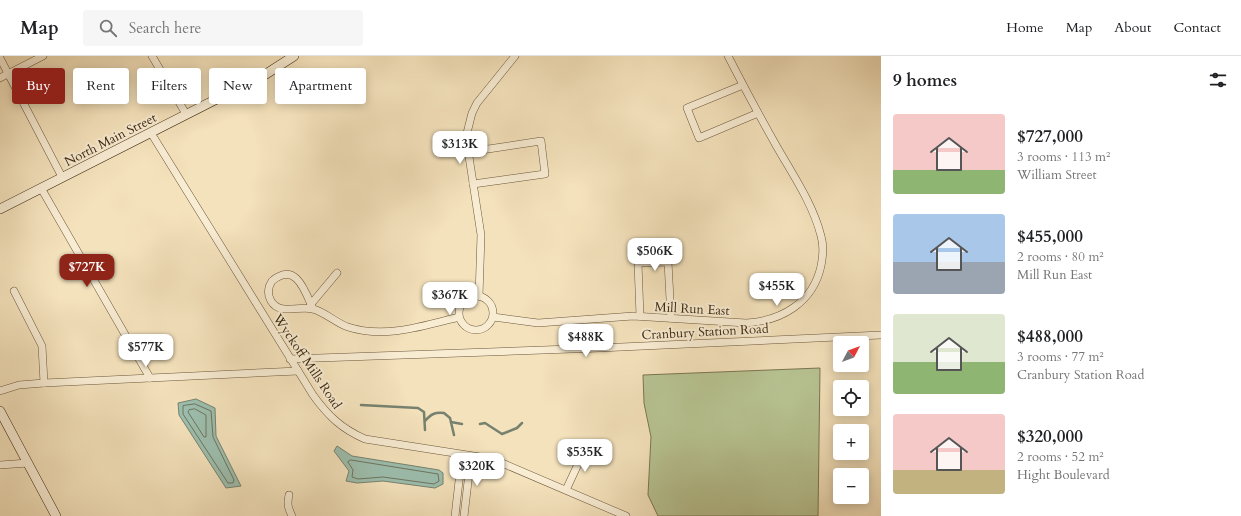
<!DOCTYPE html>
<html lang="en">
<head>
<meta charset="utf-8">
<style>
	:root { --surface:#fff; --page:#f6f6f6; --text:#202124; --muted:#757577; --line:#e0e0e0; --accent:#8f2418 }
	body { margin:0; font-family:Cardo,serif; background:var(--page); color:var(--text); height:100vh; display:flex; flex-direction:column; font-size:15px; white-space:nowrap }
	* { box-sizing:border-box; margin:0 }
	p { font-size:13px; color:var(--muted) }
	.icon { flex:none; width:22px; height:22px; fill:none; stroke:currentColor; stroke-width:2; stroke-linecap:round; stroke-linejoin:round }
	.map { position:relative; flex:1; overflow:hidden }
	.side { display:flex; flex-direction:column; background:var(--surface); width:360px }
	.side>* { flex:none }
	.banner { position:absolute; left:12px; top:12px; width:380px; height:36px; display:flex; gap:8px }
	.needle { width:26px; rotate:49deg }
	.fabs { position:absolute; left:833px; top:280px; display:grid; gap:8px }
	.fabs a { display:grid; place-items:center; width:36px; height:36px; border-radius:4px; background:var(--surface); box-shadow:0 2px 10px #0003; font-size:20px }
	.price { position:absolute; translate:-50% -34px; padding:0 9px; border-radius:8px; background:#fff; color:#222; font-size:13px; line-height:26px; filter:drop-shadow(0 1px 2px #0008) }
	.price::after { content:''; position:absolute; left:50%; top:24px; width:12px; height:9px; margin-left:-6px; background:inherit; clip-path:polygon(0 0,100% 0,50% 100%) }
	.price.active { background:var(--accent); color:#fff }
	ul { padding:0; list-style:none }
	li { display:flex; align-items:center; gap:12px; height:100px; padding:0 12px }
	li span { display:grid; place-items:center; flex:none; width:112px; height:80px; border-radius:4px; color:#555 }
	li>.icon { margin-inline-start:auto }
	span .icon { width:48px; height:48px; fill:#fffc; stroke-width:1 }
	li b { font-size:17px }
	h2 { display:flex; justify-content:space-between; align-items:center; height:48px; padding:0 12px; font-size:17px }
	.tag { padding:0 14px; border-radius:4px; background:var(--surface); box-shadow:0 2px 10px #0003; font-size:14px; line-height:36px }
	.tag.active { background:var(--accent); color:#fff }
	header { display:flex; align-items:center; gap:24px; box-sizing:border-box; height:56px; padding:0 20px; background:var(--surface); border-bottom:1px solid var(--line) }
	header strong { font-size:19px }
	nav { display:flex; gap:22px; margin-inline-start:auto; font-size:14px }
	.search { width:280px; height:36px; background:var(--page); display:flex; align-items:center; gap:10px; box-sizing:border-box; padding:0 14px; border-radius:4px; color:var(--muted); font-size:15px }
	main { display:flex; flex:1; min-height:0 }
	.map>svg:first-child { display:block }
</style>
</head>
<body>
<header>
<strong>Map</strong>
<div class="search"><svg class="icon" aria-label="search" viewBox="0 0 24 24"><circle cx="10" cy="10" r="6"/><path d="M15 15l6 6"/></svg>Search here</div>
<nav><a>Home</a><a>Map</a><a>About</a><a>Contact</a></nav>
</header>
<main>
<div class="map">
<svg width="881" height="460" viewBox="0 0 881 460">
	<rect width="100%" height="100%" fill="#f4e2bc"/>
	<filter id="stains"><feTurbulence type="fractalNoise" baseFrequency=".005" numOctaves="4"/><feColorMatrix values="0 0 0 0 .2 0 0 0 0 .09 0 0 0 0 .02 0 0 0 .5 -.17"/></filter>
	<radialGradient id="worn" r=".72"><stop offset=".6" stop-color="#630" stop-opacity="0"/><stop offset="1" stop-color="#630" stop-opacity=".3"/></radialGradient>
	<polygon fill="#b8c493" stroke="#7b7652" points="820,312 818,460 658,460 648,439 651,381 644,347 643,319"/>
	<g fill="#9cbeae" stroke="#76826f">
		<polygon points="196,343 215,352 216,380 241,430 226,432 179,359 178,347"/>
		<polygon points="337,390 352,400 439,414 443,417 443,428 435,432 383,425 357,427 346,425 349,415 334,395"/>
	</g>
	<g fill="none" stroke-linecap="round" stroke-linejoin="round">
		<g stroke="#6d745f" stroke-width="1">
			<polygon points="195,348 211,355 213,381 234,424 233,427 228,427 183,358 183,350"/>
			<polygon points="195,353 206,359 206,381 204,381 188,356 189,354"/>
			<polygon points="351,404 438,418 439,425 434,428 383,421 358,423 352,421 353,414 348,406"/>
		</g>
		<g stroke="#76826f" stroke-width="2.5">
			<polyline points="361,349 418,352 424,356 425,374"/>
			<path d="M425,365C431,358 435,356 444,357L450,362L454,379"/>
			<polyline points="451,366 462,368"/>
			<polyline points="480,368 485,367 502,378 517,372 522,367"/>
		</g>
		<defs>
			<g id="street">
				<polyline points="152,0 186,58"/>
				<polyline points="0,2 62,121"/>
				<polyline points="0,22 43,0"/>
				<polyline points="743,29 687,52 699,82 758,57"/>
				<path d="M151,77L313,339C328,360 342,373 365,383L480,401L502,407L626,460"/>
				<polyline points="468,96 541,85 545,118 473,128"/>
				<polyline points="41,132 150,322"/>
				<polyline points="14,235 42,290 44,327"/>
				<circle cx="476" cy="257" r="17"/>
				<polyline points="479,240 481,179 466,81 472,57 477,47 515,0"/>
				<polyline points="311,248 337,217"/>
				<path d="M313,253C305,235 296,205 272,225C268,231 267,238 271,245C280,260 299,249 313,253C325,256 336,267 348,271C385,283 423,270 459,261"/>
				<polyline points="640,260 638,207 668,206 671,262"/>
				<path d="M493,261L538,267L633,260L746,267C781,265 813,247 821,210C823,200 824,190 821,180C813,148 793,119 777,91C760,61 744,31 728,0"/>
				<polyline points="290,303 599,292 881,279"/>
				<polyline points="0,335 19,329 44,327 298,315"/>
				<polyline points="0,409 28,407"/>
				<polyline points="566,434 586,391"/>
				<path d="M289,439C287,448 288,452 292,460"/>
				<polyline points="455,460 462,399"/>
				<polyline points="464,460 471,400"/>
			</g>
			<g id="secondary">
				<polyline points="0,153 266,18 294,0"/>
				<polyline points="0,355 56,460"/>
			</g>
		</defs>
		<use href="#street" stroke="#6c573b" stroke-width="8"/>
		<use href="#secondary" stroke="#3e2910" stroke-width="10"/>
		<use href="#street" stroke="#f8ecd3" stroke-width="7"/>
		<use href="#secondary" stroke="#f8ecd3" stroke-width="9"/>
	</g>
	<g text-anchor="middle" stroke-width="4" stroke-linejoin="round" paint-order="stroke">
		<g font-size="13" fill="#3e2910" stroke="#f8ecd3">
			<text transform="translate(110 83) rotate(-27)" y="5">North Main Street</text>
			<text transform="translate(692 252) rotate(3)" y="5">Mill Run East</text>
			<text transform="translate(705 275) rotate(-3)" y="5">Cranbury Station Road</text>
			<text transform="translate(308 305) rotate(56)" y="5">Wyckoff Mills Road</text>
		</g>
	</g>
	<rect width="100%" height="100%" filter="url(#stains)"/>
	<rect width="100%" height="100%" fill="url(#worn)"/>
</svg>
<div class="fabs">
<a><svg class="needle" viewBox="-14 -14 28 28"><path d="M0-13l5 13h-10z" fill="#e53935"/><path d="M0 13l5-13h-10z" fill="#757577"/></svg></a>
<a><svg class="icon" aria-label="locate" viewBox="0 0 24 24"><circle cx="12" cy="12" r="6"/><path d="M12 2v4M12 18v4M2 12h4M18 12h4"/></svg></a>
<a>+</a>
<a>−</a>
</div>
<b class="price" style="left:460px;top:109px">$313K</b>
<b class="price" style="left:655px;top:216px">$506K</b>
<b class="price active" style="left:87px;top:232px">$727K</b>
<b class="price" style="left:777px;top:251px">$455K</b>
<b class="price" style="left:450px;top:260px">$367K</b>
<b class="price" style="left:586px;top:302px">$488K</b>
<b class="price" style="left:146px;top:312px">$577K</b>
<b class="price" style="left:585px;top:417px">$535K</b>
<b class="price" style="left:477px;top:431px">$320K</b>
<div class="banner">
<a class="tag active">Buy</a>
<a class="tag">Rent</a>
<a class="tag">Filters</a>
<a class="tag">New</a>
<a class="tag">Apartment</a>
</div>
</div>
<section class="side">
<h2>9 homes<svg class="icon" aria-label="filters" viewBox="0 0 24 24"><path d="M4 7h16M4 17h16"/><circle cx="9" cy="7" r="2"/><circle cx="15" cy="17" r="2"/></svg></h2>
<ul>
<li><span style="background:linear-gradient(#f6c9c9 70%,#8fb573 0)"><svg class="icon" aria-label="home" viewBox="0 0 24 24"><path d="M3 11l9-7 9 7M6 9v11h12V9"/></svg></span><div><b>$727,000</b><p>3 rooms · 113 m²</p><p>William Street</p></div></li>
<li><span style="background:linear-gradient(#a9c7e8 60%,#9aa5b1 0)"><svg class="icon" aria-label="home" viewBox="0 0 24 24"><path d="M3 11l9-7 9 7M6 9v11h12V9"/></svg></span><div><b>$455,000</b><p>2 rooms · 80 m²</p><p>Mill Run East</p></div></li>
<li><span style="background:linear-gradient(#dfe7d0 60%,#8fb573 0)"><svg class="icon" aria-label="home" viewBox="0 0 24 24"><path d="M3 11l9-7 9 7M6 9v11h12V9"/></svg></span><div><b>$488,000</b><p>3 rooms · 77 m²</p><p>Cranbury Station Road</p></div></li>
<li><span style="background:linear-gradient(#f6c9c9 70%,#c2b280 0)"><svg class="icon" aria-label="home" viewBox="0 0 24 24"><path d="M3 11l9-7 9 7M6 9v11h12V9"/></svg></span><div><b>$320,000</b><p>2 rooms · 52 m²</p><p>Hight Boulevard</p></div></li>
</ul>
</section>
</main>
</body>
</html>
